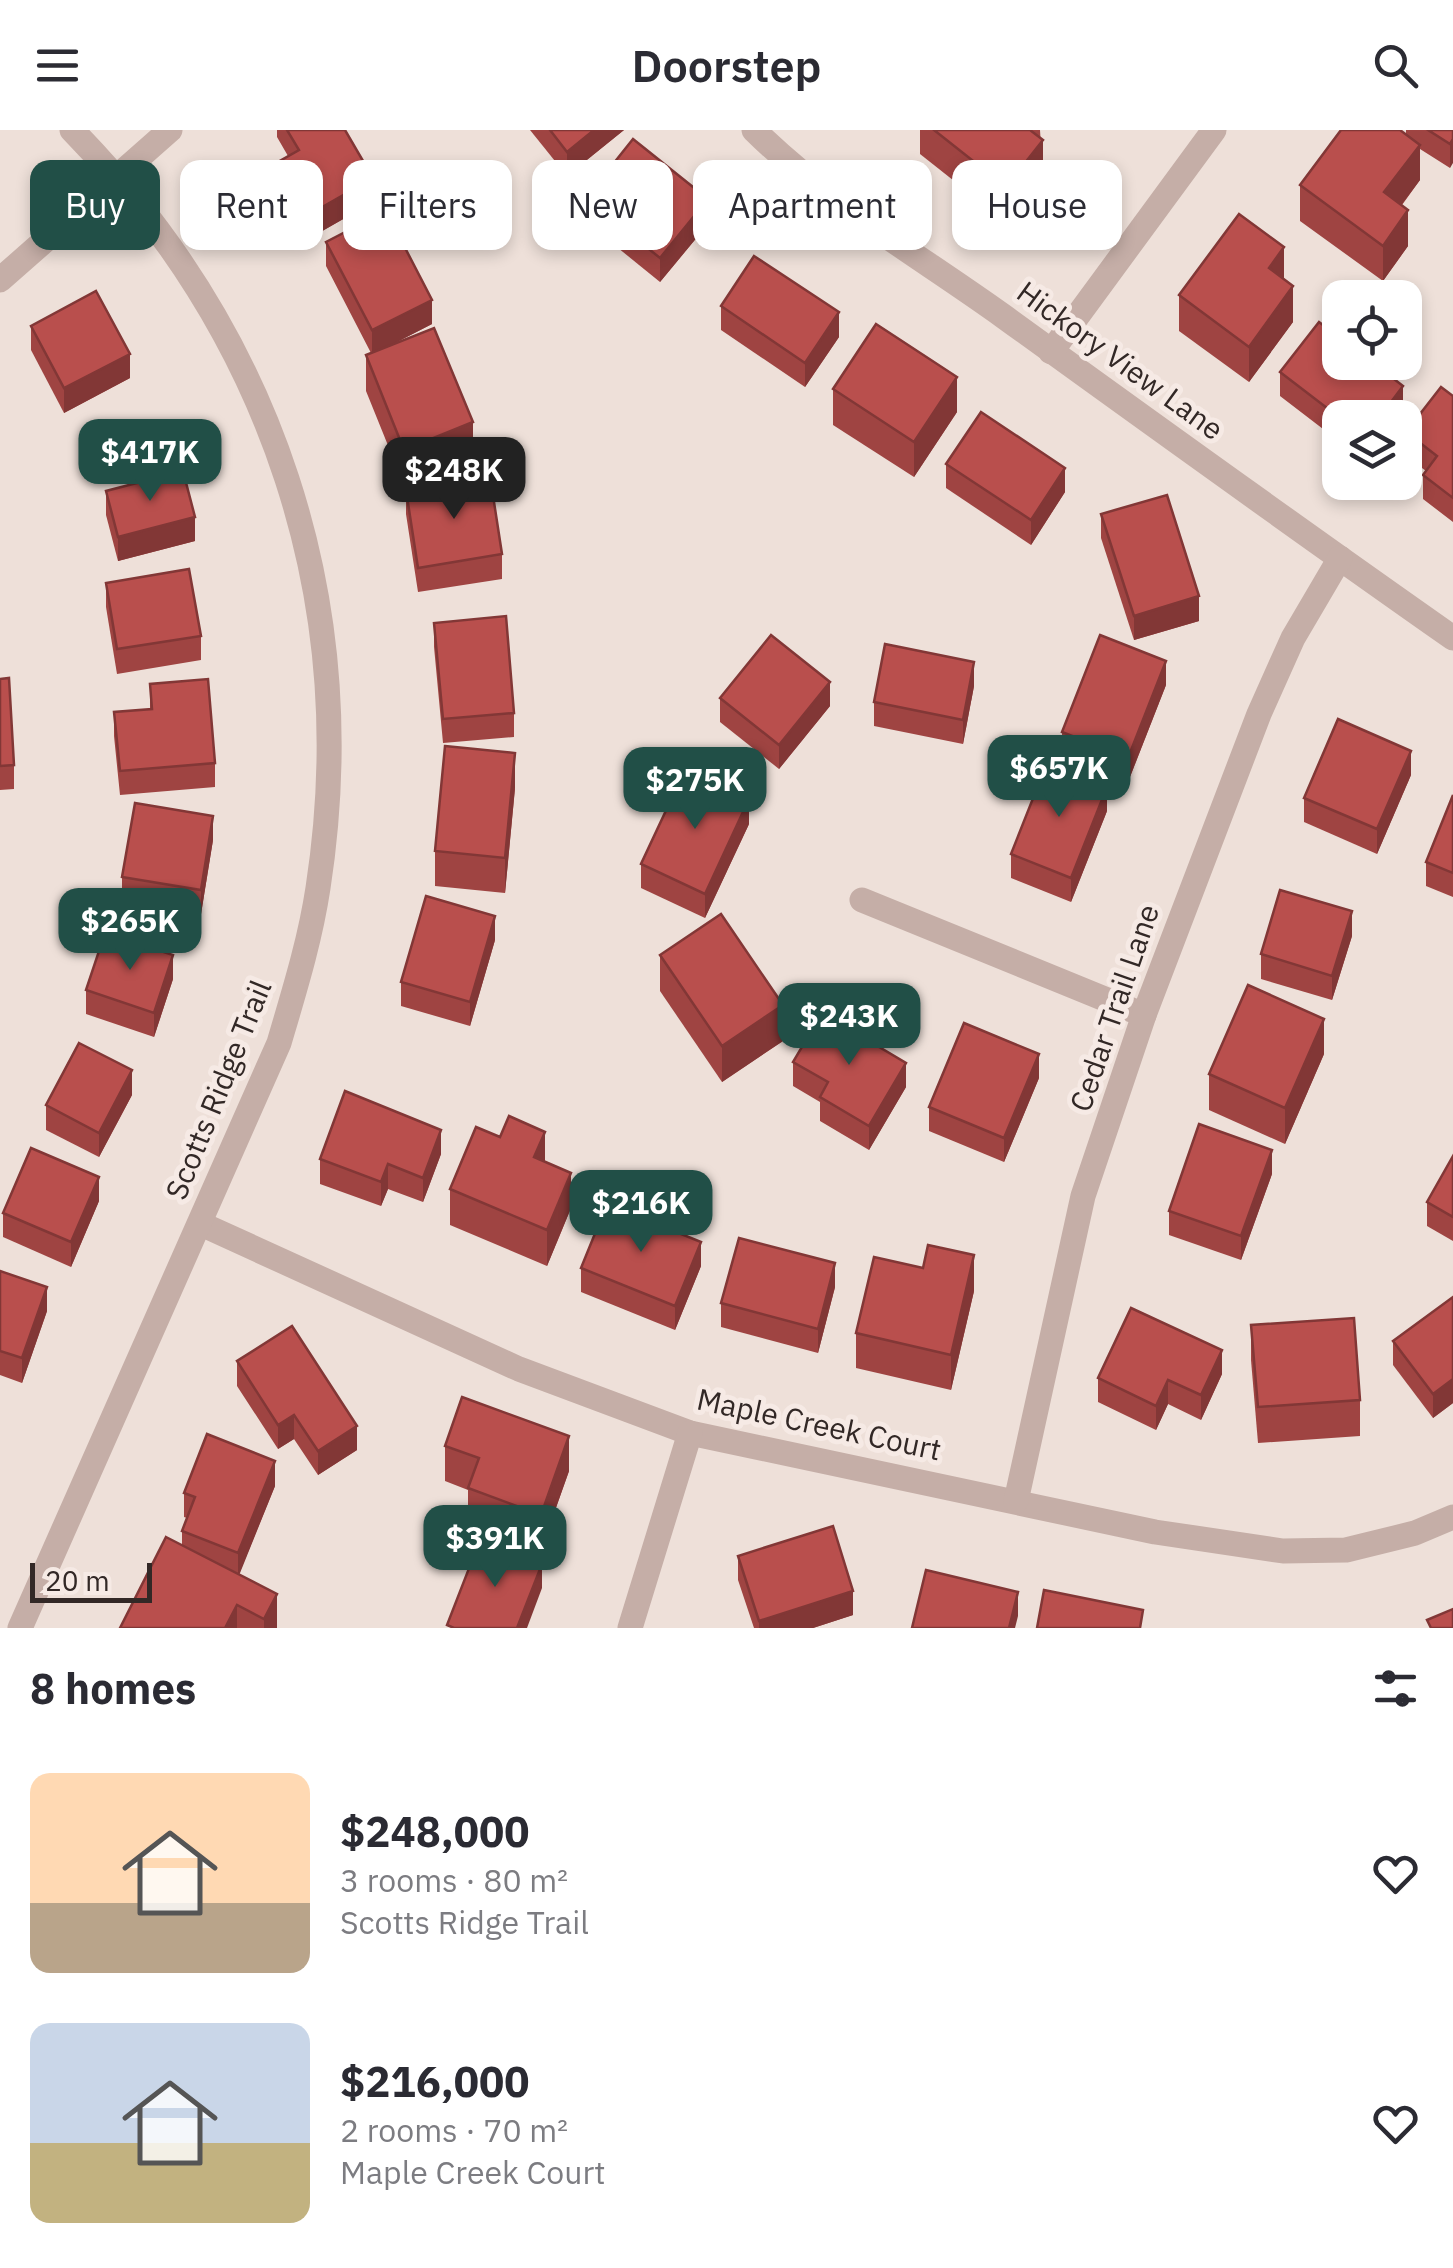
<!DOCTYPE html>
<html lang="en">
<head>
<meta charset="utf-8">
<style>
	:root { --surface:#fff; --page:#f7f7f7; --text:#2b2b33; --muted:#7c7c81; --accent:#214f47 }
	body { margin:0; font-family:"IBM Plex Sans",sans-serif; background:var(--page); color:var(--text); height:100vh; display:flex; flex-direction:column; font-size:38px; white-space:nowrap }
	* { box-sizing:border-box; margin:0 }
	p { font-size:32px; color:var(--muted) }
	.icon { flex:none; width:55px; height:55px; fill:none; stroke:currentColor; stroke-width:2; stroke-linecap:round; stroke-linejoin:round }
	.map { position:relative; height:1498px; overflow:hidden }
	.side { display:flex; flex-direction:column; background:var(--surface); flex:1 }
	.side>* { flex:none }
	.banner { position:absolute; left:30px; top:30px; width:1395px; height:90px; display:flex; gap:20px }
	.buttons { position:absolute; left:1322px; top:150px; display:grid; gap:20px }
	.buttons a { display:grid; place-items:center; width:100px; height:100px; border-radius:20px; background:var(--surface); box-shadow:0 5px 15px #0003; font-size:50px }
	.scale { position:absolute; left:30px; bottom:25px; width:122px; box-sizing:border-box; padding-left:10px; border:5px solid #322826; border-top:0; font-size:28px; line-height:35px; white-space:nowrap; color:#322826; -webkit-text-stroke:8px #f6eae5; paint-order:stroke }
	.price { position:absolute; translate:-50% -85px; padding:0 22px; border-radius:20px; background:var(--accent); color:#fff; font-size:32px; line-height:65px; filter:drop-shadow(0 2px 5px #0008) }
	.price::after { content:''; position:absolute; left:50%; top:60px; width:30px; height:22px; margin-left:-15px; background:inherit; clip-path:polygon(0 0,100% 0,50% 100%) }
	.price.current { background:#222; color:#fff }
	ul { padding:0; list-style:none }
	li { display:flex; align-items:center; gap:30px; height:250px; padding:0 30px }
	li span { display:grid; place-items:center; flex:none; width:280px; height:200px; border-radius:20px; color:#555 }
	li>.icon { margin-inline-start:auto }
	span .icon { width:120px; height:120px; fill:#fffc; stroke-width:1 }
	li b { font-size:42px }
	h2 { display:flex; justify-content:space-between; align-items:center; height:120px; padding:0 30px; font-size:42px }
	.tag { padding:0 35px; border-radius:20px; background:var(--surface); box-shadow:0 5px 15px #0003; font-size:35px; line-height:90px }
	.tag.current { background:var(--accent); color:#fff }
	header { display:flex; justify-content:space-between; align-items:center; height:130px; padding:0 30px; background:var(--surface); font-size:45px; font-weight:600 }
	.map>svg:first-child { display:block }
</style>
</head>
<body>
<header><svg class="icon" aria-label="menu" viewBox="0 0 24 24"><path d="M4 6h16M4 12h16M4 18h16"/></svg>Doorstep<svg class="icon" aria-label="search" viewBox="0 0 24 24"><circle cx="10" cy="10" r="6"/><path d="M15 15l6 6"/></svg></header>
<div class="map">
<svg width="1453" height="1498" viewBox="0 0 1453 1498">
	<rect width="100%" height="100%" fill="#eee0d9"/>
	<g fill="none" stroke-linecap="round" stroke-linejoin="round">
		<g stroke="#c5aea7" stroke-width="25">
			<path d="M754,0C829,74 918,125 1003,186C1152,294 1302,402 1453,508"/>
			<polyline points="0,150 170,0"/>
			<polyline points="1051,222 1214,0"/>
			<polyline points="862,770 1144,885"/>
			<polyline points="201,1094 519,1239 690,1303 1155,1402 1283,1421 1346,1420 1415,1403 1453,1387"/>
			<polyline points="1016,1371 1083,1066 1144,885 1259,584 1293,508 1340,428"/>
			<path d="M20,1498L279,913C294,862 310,811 318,758C362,472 273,205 72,0"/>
			<polyline points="630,1498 690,1303"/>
		</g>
	</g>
	<g fill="#9f4442">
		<polygon points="277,0 345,0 373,72 310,108 278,56 278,32 288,26 277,7"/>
		<polygon points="530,0 624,0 567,46"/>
		<polygon points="920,0 1040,0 1043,45 1006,92 920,24"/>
		<polygon points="1406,0 1453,0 1450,38 1420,19 1420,50 1402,75 1408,116 1383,151 1300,91 1300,55 1406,5"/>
		<polygon points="586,68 708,94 660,152 586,92"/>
		<polygon points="326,112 432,194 385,218 473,328 404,355 366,261 366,225 371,223 326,136"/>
		<polygon points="1284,150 1293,192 1249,252 1179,201 1179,165"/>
		<polygon points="721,176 839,207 805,257 721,200"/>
		<polygon points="31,196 130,248 64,283 31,220"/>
		<polygon points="1280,242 1403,281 1398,288 1340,288 1340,312 1280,266"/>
		<polygon points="833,259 957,282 914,347 833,295"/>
		<polygon points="1453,266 1453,392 1423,369 1423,345 1426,341 1406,326 1406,302"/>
		<polygon points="946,334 1065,362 1031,415 946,358"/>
		<polygon points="406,360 502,424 502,449 418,462 406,384"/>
		<polygon points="106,361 195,411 118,431 106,385"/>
		<polygon points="1101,384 1199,491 1134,510 1101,408"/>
		<polygon points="106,453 201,506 201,530 117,544 106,477"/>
		<polygon points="434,493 514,583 514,607 443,613 434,517"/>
		<polygon points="0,549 14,635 14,659 0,660"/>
		<polygon points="150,554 215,633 215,657 120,665 114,606 114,582 150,579"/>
		<polygon points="1166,555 1128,652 1062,626 1062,602"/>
		<polygon points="974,556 963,614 874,596 874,572"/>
		<polygon points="720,568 830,576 779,639 720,592"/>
		<polygon points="1411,645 1377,724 1304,692 1304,668"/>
		<polygon points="515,658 505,763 435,756 435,721"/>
		<polygon points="1453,665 1453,767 1426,756 1426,732"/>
		<polygon points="1107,681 1071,772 1011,748 1011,724"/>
		<polygon points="749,694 705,788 641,758 641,734"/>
		<polygon points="213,710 201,784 122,771 122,747"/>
		<polygon points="1352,806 1332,870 1261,849 1261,824"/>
		<polygon points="495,810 470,896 401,876 401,852"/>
		<polygon points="660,825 783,911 722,952 660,861"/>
		<polygon points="173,849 154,907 86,884 86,860"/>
		<polygon points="1324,924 1285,1014 1209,980 1209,944"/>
		<polygon points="793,932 906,957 869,1020 820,991 820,972 793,956"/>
		<polygon points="1039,948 1004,1032 929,1001 929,977"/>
		<polygon points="132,965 99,1027 46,1000 46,975"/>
		<polygon points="441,1024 423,1072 388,1059 381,1076 320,1054 320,1029"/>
		<polygon points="1453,1026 1453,1111 1427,1096 1427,1072"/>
		<polygon points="545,1032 571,1078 547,1136 450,1095 450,1059"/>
		<polygon points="1272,1044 1241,1130 1169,1105 1169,1081"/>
		<polygon points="99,1071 71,1137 3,1107 3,1083"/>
		<polygon points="701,1136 675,1200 581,1162 581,1138"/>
		<polygon points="0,1141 47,1181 22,1253 0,1245"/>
		<polygon points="835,1157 818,1223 721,1197 721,1173"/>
		<polygon points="974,1161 951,1260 856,1238 856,1203"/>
		<polygon points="1453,1167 1453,1273 1433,1288 1393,1235 1393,1211"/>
		<polygon points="1251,1195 1360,1270 1360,1306 1258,1313 1251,1230"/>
		<polygon points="237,1231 357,1320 318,1345 294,1309 278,1319 237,1256"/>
		<polygon points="1222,1244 1201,1290 1168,1274 1156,1300 1098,1272 1098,1248"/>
		<polygon points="445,1316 569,1341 541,1420 468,1393 468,1360 445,1351"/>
		<polygon points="275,1356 239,1444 277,1498 120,1498 182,1415 182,1401 187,1388 184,1387 184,1363"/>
		<polygon points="738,1426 853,1485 813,1498 754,1498 738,1450"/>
	</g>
	<g fill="#823736">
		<polygon points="594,0 624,0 567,46 567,22"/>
		<polygon points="1453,9 1453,33 1450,38 1450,14"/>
		<polygon points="1043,10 1043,45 1006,92 1006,57"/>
		<polygon points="1420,15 1420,50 1384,98 1384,62"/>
		<polygon points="373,48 373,72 310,108 310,84"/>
		<polygon points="708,69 708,94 660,152 660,128"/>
		<polygon points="1408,80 1408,116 1383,151 1383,116"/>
		<polygon points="1284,117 1284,152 1269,138"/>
		<polygon points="1293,156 1293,192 1249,252 1249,217"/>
		<polygon points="432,170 432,194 372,225 372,200"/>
		<polygon points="839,182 839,207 805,257 805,233"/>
		<polygon points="130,224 130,248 64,283 64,258"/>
		<polygon points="957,247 957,282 914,347 914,312"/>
		<polygon points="1403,256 1403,281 1398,288 1379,288"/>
		<polygon points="473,292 473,328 404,355 404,320"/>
		<polygon points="1065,338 1065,362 1031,415 1031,390"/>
		<polygon points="195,387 195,411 118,431 118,407"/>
		<polygon points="1199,466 1199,491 1134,510 1134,486"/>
		<polygon points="1166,531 1166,555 1128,652 1128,628"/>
		<polygon points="974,532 974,556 963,614 963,590"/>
		<polygon points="830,552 830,576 779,639 779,615"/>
		<polygon points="1411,621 1411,645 1377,724 1377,699"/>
		<polygon points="515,623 515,658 505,763 505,728"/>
		<polygon points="1107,657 1107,681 1071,772 1071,748"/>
		<polygon points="749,669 749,694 705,788 705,764"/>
		<polygon points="213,686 213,710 201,784 201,760"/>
		<polygon points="1352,781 1352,806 1332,870 1332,846"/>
		<polygon points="495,786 495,810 470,896 470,872"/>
		<polygon points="173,825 173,849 154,907 154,883"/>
		<polygon points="783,875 783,911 722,952 722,916"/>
		<polygon points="1324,889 1324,924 1285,1014 1285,978"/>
		<polygon points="1039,924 1039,948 1004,1032 1004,1008"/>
		<polygon points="906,933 906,957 869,1020 869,996"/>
		<polygon points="132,940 132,965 99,1027 99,1003"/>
		<polygon points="441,1000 441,1024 423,1072 423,1048"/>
		<polygon points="545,1002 545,1037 534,1027"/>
		<polygon points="1272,1020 1272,1044 1241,1130 1241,1106"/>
		<polygon points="388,1034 388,1059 381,1076 381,1052"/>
		<polygon points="571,1043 571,1078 547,1136 547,1100"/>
		<polygon points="99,1047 99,1071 71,1137 71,1112"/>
		<polygon points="701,1112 701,1136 675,1200 675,1176"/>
		<polygon points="974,1125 974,1161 951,1260 951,1225"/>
		<polygon points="835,1133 835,1157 818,1223 818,1199"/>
		<polygon points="47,1157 47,1181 22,1253 22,1228"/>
		<polygon points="1222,1220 1222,1244 1201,1290 1201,1265"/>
		<polygon points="1453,1249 1453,1273 1433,1288 1433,1264"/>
		<polygon points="1168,1250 1168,1274 1156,1300 1156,1276"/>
		<polygon points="294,1285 294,1309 278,1319 278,1295"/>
		<polygon points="357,1296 357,1320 318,1345 318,1321"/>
		<polygon points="569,1306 569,1341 541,1420 541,1385"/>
		<polygon points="275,1331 275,1356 238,1448 238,1423"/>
		<polygon points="542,1434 542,1458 527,1498 517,1498"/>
		<polygon points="853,1461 853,1485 813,1498 759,1498 759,1491"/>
		<polygon points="1018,1462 1018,1486 1015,1498 1009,1498"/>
		<polygon points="277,1464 277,1498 264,1498 264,1489"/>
		<polygon points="237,1475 237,1498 225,1498"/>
	</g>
	<g fill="#b94f4d" stroke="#823736" stroke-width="2.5">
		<polygon points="287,0 345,0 373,48 310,84 278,32 299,20"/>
		<polygon points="550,0 594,0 567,22"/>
		<polygon points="934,0 1030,0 1043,10 1006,57"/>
		<polygon points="1341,0 1400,0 1420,15 1384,62 1408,80 1383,116 1300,55"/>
		<polygon points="1428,0 1453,0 1453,9 1450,14"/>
		<polygon points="633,9 708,69 660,128 586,68"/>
		<polygon points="386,81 432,170 372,200 326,112"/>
		<polygon points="1239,84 1284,117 1269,138 1293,156 1249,217 1179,165"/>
		<polygon points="754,126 839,182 805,233 721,176"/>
		<polygon points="96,161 130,224 64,258 31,196"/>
		<polygon points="1319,192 1340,208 1340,232 1372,232 1403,256 1379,288 1340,288 1280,242"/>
		<polygon points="876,194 957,247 914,312 833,259"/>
		<polygon points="434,198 473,292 404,320 366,225"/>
		<polygon points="1441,257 1453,266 1453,368 1423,345 1437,326 1406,302"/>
		<polygon points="981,282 1065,338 1031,390 946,334"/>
		<polygon points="183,341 195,387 118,407 106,361"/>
		<polygon points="490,346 502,424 418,438 406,360"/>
		<polygon points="1167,365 1199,466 1134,486 1101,384"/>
		<polygon points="189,439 201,506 117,519 106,453"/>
		<polygon points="506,486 514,583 443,589 434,493"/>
		<polygon points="771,505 830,552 779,615 720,568"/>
		<polygon points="1100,505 1166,531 1128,628 1062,602"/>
		<polygon points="885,514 974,532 963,590 874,572"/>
		<polygon points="9,548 14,635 0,636 0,549"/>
		<polygon points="208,549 215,633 120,641 114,582 152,579 150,554"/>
		<polygon points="1338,589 1411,621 1377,699 1304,668"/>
		<polygon points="445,616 515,623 505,728 435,721"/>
		<polygon points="1047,633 1107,657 1071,748 1011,724"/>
		<polygon points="685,640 749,669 705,764 641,734"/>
		<polygon points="1453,665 1453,743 1426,732"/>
		<polygon points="135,673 213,686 201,760 122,747"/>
		<polygon points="1280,760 1352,781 1332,846 1261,824"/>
		<polygon points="426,766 495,786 470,872 401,852"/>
		<polygon points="721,784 783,875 722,916 660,825"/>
		<polygon points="105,803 173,825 154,883 86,860"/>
		<polygon points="1248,855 1324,889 1285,978 1209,944"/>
		<polygon points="822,883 906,933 869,996 820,967 828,952 793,932"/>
		<polygon points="964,893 1039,924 1004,1008 929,977"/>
		<polygon points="79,913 132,940 99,1003 46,975"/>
		<polygon points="345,961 441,1000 423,1048 388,1034 381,1052 320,1029"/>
		<polygon points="509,986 545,1002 534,1027 571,1043 547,1100 450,1059 476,997 500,1007"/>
		<polygon points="1199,994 1272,1020 1241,1106 1169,1081"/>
		<polygon points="31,1018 99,1047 71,1112 3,1083"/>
		<polygon points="1453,1026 1453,1087 1427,1072"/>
		<polygon points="607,1074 701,1112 675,1176 581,1138"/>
		<polygon points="739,1108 835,1133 818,1199 721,1173"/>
		<polygon points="928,1115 974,1125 951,1225 856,1203 874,1127 923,1138"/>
		<polygon points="0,1141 47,1157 22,1228 0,1221"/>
		<polygon points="1453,1167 1453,1249 1433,1264 1393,1211"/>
		<polygon points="1131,1178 1222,1220 1201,1265 1168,1250 1156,1276 1098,1248"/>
		<polygon points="1354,1188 1360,1270 1258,1277 1251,1195"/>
		<polygon points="292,1196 357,1296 318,1321 294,1285 278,1295 237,1231"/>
		<polygon points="462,1267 569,1306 541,1385 468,1358 479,1328 445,1316"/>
		<polygon points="207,1304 275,1331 238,1423 182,1401 195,1367 184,1363"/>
		<polygon points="833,1396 853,1461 759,1491 738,1426"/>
		<polygon points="166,1407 277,1464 264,1489 237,1475 225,1498 120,1498"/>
		<polygon points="480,1410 542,1434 517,1498 454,1498 447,1495"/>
		<polygon points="926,1440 1018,1462 1009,1498 912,1498"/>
		<polygon points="1044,1460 1143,1480 1140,1498 1037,1498"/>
		<polygon points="1453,1479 1453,1498 1431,1498 1427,1490"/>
	</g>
	<g text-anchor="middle" stroke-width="10" stroke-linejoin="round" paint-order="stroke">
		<g font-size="30" fill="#322826" stroke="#f6eae5">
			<text transform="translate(1120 231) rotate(36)" y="10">Hickory View Lane</text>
			<text transform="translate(1115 878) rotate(-71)" y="10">Cedar Trail Lane</text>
			<text transform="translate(219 960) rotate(-68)" y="10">Scotts Ridge Trail</text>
			<text transform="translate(819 1295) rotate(12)" y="10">Maple Creek Court</text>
		</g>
	</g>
</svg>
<div class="buttons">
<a><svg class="icon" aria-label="locate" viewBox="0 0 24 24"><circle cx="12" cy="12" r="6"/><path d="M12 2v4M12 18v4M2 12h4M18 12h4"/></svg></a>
<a><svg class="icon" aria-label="layers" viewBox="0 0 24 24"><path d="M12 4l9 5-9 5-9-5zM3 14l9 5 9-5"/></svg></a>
</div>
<div class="scale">20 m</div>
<b class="price" style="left:150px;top:374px">$417K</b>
<b class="price current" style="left:454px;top:392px">$248K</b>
<b class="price" style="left:1059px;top:690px">$657K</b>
<b class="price" style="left:695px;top:702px">$275K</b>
<b class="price" style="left:130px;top:843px">$265K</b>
<b class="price" style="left:849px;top:938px">$243K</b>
<b class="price" style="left:641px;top:1125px">$216K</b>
<b class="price" style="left:495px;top:1460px">$391K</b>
<div class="banner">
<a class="tag current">Buy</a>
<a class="tag">Rent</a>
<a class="tag">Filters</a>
<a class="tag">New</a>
<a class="tag">Apartment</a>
<a class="tag">House</a>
</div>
</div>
<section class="side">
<h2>8 homes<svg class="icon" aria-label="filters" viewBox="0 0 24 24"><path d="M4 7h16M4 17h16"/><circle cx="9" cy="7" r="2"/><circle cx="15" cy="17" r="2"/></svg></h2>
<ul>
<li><span style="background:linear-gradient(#ffd9b3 65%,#b9a48a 0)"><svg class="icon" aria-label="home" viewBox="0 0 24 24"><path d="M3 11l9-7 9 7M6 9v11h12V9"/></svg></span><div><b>$248,000</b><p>3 rooms · 80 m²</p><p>Scotts Ridge Trail</p></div><svg class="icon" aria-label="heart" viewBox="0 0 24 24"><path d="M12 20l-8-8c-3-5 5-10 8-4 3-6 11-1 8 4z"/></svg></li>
<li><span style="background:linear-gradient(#c9d6e8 60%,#c2b280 0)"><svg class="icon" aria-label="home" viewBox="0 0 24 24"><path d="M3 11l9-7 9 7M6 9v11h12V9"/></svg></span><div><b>$216,000</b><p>2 rooms · 70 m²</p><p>Maple Creek Court</p></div><svg class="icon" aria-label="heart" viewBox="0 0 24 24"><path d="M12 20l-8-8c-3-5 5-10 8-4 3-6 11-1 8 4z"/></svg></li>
</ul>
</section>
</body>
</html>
